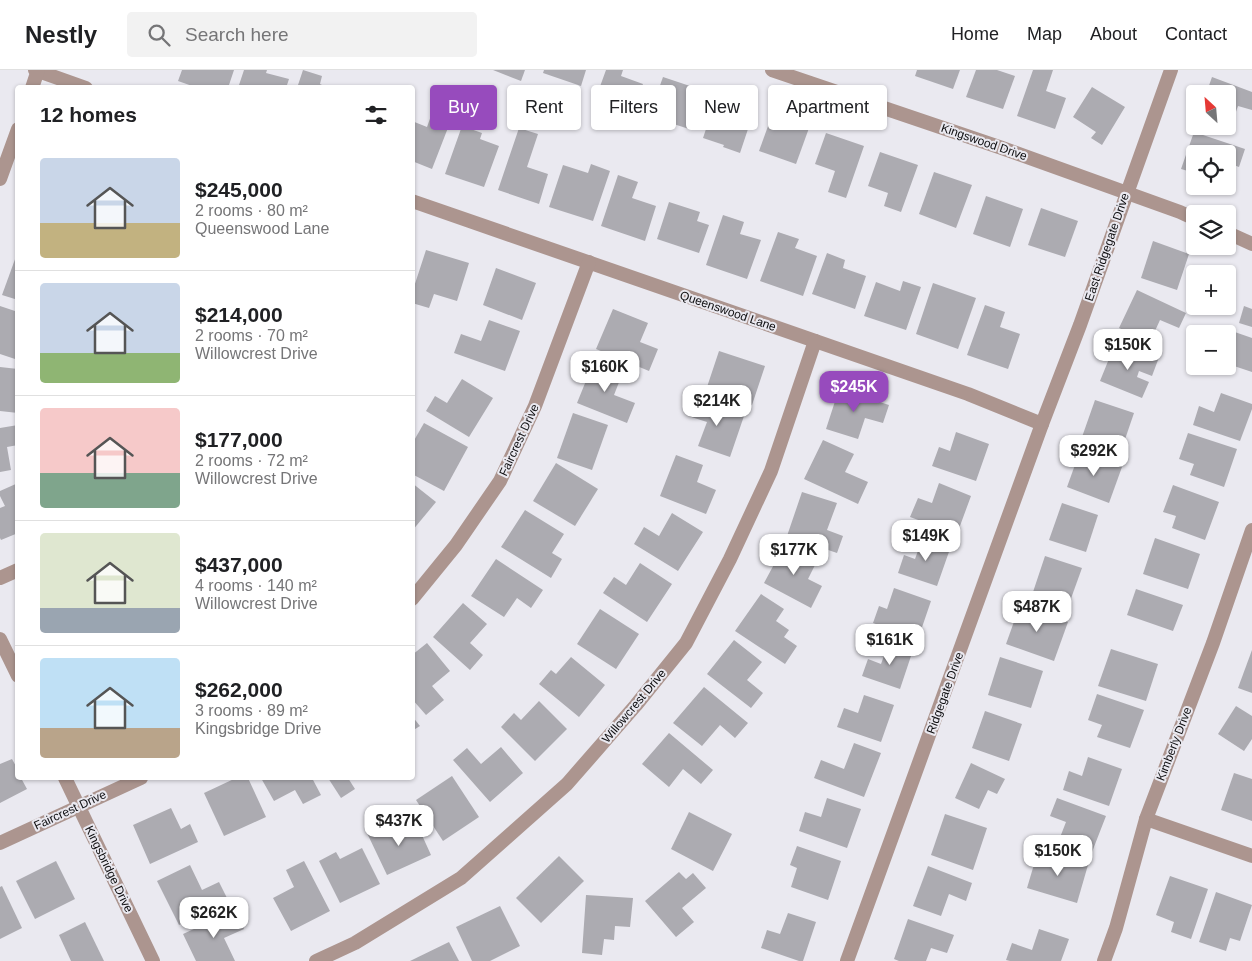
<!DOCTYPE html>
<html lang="en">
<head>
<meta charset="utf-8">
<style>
	:root { --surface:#fff; --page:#f2f2f2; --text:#202124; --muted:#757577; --line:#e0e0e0; --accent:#974bbd }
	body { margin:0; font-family:Arial,sans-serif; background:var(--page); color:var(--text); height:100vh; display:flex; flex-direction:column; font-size:19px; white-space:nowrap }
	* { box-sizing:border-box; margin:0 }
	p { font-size:16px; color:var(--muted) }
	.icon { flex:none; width:28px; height:28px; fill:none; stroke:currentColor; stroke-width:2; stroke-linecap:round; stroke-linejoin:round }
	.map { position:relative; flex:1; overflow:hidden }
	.sheet { position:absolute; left:15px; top:15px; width:400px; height:695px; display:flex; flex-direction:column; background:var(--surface); border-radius:5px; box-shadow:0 1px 4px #0004 }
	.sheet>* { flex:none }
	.top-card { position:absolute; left:430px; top:15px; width:475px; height:45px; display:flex; gap:10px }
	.needle { width:32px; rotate:334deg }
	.tools { position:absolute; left:1186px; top:15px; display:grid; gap:10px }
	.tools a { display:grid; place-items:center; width:50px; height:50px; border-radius:5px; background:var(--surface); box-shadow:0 1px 4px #0004; font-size:25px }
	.price { position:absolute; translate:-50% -42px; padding:0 11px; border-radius:10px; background:#fff; color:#222; font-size:16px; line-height:32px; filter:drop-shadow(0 1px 2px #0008) }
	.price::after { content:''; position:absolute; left:50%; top:30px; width:15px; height:11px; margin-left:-8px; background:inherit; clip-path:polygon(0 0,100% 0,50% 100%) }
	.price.selected { background:var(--accent); color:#fff }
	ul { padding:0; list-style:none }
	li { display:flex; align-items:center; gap:15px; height:125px; padding:0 25px }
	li+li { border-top:1px solid var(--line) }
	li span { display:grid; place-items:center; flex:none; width:140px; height:100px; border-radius:5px; color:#555 }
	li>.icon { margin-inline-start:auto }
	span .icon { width:60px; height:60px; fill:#fffc; stroke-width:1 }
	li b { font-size:21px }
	h2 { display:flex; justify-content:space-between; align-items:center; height:60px; padding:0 25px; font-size:21px }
	.pill { padding:0 18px; border-radius:5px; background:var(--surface); box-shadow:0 1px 4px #0004; font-size:18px; line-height:45px }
	.pill.selected { background:var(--accent); color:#fff }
	header { display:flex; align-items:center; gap:30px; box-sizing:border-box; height:70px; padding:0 25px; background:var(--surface); border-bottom:1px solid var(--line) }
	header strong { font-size:24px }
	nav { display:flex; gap:28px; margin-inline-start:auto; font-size:18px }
	.search { width:350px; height:45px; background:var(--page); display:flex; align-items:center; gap:12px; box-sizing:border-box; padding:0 18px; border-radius:5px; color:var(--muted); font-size:19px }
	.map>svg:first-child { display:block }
</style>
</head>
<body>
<header>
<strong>Nestly</strong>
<div class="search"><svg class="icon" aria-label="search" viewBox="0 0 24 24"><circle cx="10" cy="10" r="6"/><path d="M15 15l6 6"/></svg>Search here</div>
<nav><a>Home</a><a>Map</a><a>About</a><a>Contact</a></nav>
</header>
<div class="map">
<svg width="1252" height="891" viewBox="0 0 1252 891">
	<rect width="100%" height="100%" fill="#eae9f0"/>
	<g fill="#acabb1">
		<polygon points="182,0 234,0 228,18 198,18 178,11"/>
		<polygon points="244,0 267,0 266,3 289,9 286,18 238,18"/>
		<polygon points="303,0 322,6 320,14 328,18 297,18"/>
		<polygon points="493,0 525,0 521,11"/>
		<polygon points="544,0 586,0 581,16 543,3"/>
		<polygon points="606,0 623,0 621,6 643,14 631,45 594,33"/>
		<polygon points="917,0 960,0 953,19 915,6"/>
		<polygon points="976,0 997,0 1015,6 1003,39 966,27"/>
		<polygon points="1033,0 1053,0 1046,21 1066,28 1055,59 1017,46"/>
		<polygon points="663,7 702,20 689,59 649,46"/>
		<polygon points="1212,7 1252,22 1252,40 1238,36 1231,56 1228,54 1228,24 1206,24"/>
		<polygon points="1092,17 1125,37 1102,75 1091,68 1096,62 1073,47"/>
		<polygon points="717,26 755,38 740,83 723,77 724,75 703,68"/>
		<polygon points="432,43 451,50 432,99 412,91 412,51 427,57"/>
		<polygon points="772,45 809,58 796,94 759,81"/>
		<polygon points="462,56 482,63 480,69 499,76 484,117 445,104"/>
		<polygon points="519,58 538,64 527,97 548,104 539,134 498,120"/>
		<polygon points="1194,62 1245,79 1239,97 1228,93 1228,84 1195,84 1195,103 1181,99"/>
		<polygon points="826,63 864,76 846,128 828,122 835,101 815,94"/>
		<polygon points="880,82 918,95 901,142 884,136 888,123 868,116"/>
		<polygon points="591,94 610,101 593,151 549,137 563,95 588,103"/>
		<polygon points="934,102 972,115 956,158 919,144"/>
		<polygon points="618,105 638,112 632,128 656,136 645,171 601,156"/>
		<polygon points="986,126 1023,139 1010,177 973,164"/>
		<polygon points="669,132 700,142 697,151 709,155 699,183 657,169"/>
		<polygon points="1041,138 1078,151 1065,187 1028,175"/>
		<polygon points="723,145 744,152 740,164 761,170 747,209 706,195"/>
		<polygon points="778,162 799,169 795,178 817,186 803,226 760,211"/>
		<polygon points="1153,171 1189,184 1177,220 1141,208"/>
		<polygon points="426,180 469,193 457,231 434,224 429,238 412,233 412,223"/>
		<polygon points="18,181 18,230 2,225"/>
		<polygon points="827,183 845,190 843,198 866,206 855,239 812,224"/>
		<polygon points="496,198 536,213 522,250 483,235"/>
		<polygon points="903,211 921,217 906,260 864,246 876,212 900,221"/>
		<polygon points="933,213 976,228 958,279 916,264"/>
		<polygon points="1137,220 1186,243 1179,258 1160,250 1150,272 1119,258"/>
		<polygon points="985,235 1005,242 1000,257 1020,264 1008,299 967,285"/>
		<polygon points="0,236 18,242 18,290 0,284"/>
		<polygon points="1244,236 1252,239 1252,257 1239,253"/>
		<polygon points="613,239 648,253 640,272 658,279 649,301 596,279"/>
		<polygon points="489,250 520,261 505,301 454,283 461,264 481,271"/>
		<polygon points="1229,260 1252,268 1252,302 1228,294 1228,265"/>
		<polygon points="1115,274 1158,290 1152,306 1139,301 1137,307 1149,312 1142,328 1100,311"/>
		<polygon points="719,281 765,296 752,335 706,320"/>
		<polygon points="594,291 623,302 614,325 635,333 627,353 577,333"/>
		<polygon points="0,297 18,299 16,326 18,326 18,343 0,341"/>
		<polygon points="462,309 493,328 469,367 426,341 435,326 447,333"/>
		<polygon points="839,319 889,335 883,353 865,348 858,369 826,359"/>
		<polygon points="1221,323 1252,334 1252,339 1240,371 1193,355 1199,336 1214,342"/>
		<polygon points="694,328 744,346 730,387 698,376 707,352 688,346"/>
		<polygon points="1095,330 1134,343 1121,381 1082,367"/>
		<polygon points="573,343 608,355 592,400 557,388"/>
		<polygon points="424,353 468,377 444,421 412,404 412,374"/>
		<polygon points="18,355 18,375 7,377 11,400 0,402 0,358"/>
		<polygon points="956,362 989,374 976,411 932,396 939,377 950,381"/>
		<polygon points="1188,363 1237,379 1224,417 1190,405 1194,394 1179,389"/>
		<polygon points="823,370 854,384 845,402 868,412 858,434 804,409"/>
		<polygon points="1080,381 1122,397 1109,433 1067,417"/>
		<polygon points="676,385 703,395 697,412 716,420 706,444 660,426"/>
		<polygon points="556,393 598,419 575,456 533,431"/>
		<polygon points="18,413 18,463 1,470 0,468 0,438 5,436 0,426 0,421"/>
		<polygon points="412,413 436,432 412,461"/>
		<polygon points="939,413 971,426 957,464 910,447 918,428 932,433"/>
		<polygon points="1173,415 1219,432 1205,470 1172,458 1176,446 1163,442"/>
		<polygon points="802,422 837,433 827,460 843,466 837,483 787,466"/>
		<polygon points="1062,433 1098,445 1086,482 1049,470"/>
		<polygon points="525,440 564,464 552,483 562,489 551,508 501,477"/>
		<polygon points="672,443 703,462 678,501 634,474 644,457 659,466"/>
		<polygon points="923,467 951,476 937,516 898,503 904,485 915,489"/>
		<polygon points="1155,468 1200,484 1188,519 1143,504"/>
		<polygon points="785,474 817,491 808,509 822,516 811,538 764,513"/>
		<polygon points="1045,486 1082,498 1069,534 1033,522"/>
		<polygon points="496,489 543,520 531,538 517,528 504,547 471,526"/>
		<polygon points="640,493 672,514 647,552 603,523 614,507 626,515"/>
		<polygon points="894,518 931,531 918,569 873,553 879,536 887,539"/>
		<polygon points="1136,519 1183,535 1173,561 1127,545"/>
		<polygon points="761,524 784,539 776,551 789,560 784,567 797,576 785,594 735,561"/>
		<polygon points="463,533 487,554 470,573 483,585 470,600 433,567"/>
		<polygon points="1020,535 1068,552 1054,591 1006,574"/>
		<polygon points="600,539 639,564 616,599 577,574"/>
		<polygon points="734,570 762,592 747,610 763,623 751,638 707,604"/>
		<polygon points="889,572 913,580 900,619 862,606 868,589 881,594"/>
		<polygon points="427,573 450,601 432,616 444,630 426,645 412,629 412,585"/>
		<polygon points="1111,579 1158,594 1146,631 1098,616"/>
		<polygon points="1252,580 1252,623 1238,618"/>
		<polygon points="571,587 605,615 579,647 539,614 551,600 556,604"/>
		<polygon points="1000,587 1043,601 1031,638 988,625"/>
		<polygon points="704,617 748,653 735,668 720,655 702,676 673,653"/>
		<polygon points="1097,624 1144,640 1130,678 1097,667 1102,655 1088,650"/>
		<polygon points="864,625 894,635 881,672 837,657 844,638 858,643"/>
		<polygon points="539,631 567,659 535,691 501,657 514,643 521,650"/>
		<polygon points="1236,636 1252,646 1252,669 1244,681 1218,664"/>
		<polygon points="985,641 1022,654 1009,691 972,678"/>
		<polygon points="412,646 420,656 412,661"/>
		<polygon points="669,663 713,700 701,714 683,699 669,717 642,694"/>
		<polygon points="854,673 881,683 864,727 814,708 821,690 844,699"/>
		<polygon points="501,677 523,703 490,732 453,690 467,678 481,694"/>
		<polygon points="1088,687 1122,699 1109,736 1063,720 1069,701 1082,706"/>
		<polygon points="12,689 18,700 18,708 21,708 27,719 0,733 0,694"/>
		<polygon points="971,693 1005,709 997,724 988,720 979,739 955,728"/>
		<polygon points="1234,703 1252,709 1252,751 1221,740"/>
		<polygon points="452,706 479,747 443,771 416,730"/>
		<polygon points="236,708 248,708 266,747 224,766 204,723"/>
		<polygon points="261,708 312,708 321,725 303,734 295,720 274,731"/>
		<polygon points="328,708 348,708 355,719 341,728"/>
		<polygon points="827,728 861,739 847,778 799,761 805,742 821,747"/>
		<polygon points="1057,728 1106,746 1092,782 1059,770 1066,752 1050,746"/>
		<polygon points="171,738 181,759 190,754 198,772 150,794 133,755"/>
		<polygon points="689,742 732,764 713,801 671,779"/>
		<polygon points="945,744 987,758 973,800 931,785"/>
		<polygon points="416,752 431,785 387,805 367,763 386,754 391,764"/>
		<polygon points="797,776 841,791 828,830 791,817 797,798 790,795"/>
		<polygon points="362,778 380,814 340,833 319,791 336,782 340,789"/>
		<polygon points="1038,781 1088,795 1077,833 1027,818"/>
		<polygon points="559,786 584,811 541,853 516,828"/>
		<polygon points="56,791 75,829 35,849 16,811"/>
		<polygon points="304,791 330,841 291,861 273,828 294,817 286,800"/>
		<polygon points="190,795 202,820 219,812 228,830 179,855 157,811"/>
		<polygon points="928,796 972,813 966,831 949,824 941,846 913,836"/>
		<polygon points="679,802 686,809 693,803 706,818 682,838 694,852 676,867 645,831"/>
		<polygon points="1170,806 1208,819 1191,869 1171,862 1174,852 1156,845"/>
		<polygon points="2,816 22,858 0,869 0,817"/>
		<polygon points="1216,822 1252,835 1240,871 1230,868 1226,881 1199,872"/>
		<polygon points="586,825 633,828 630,857 615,856 614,870 604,869 602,885 582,883"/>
		<polygon points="500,836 520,876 490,891 472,891 456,857"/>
		<polygon points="235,840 244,859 224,868 235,891 196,891 183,864"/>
		<polygon points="788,843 816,852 803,891 799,891 761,878 767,860 780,864"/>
		<polygon points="908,849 954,865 947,883 931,878 926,891 899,891 894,889"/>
		<polygon points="85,852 104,891 71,891 59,865"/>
		<polygon points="1039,859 1069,869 1061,891 1010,891 1006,890 1012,873 1032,880"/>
		<polygon points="449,872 459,891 410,891"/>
	</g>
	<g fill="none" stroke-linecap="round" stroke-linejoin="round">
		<g stroke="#ac958f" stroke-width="14">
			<polyline points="35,0 86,18"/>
			<polyline points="772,0 1002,78 1180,142 1195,149"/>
			<polyline points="412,131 968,324 1042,354"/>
			<polyline points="1228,163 1252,174"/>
			<polyline points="0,508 18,500"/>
			<polyline points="412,529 456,475 500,411 535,336 589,192"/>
			<polyline points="1146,749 1252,786"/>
			<polyline points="0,773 141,708"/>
			<polyline points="316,891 355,873 461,808 567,714 636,635 686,573 730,489 771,401 815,271"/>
			<polyline points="847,891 1042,354 1080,255 1171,0"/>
			<polyline points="1104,891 1116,858 1146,749 1213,573 1252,460"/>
		</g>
		<g stroke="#ac958f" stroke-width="14">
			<polyline points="32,18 38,0"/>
			<polyline points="0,109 18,59"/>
			<polyline points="0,569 18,606"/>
			<polyline points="65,708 153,891"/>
		</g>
	</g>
	<g text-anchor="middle" stroke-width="4" stroke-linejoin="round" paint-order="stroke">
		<g font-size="12" fill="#0d0d0f" stroke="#eae9f0">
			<text transform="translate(984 72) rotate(19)" y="4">Kingswood Drive</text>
			<text transform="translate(1107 177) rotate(-71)" y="4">East Ridgegate Drive</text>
			<text transform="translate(728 241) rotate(19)" y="4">Queenswood Lane</text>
			<text transform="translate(519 370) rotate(-65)" y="4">Faircrest Drive</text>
			<text transform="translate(945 623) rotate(-70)" y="4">Ridgegate Drive</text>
			<text transform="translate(634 636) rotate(-50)" y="4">Willowcrest Drive</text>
			<text transform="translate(1174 674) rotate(-69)" y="4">Kimberly Drive</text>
			<text transform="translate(70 740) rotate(-25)" y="4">Faircrest Drive</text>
			<text transform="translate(109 799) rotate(64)" y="4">Kingsbridge Drive</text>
		</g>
	</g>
</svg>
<div class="tools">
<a><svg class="needle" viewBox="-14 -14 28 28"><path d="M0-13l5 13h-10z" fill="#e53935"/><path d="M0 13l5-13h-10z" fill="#757577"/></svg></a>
<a><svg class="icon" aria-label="locate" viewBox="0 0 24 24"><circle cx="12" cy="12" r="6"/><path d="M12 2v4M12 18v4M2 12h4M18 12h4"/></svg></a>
<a><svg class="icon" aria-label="layers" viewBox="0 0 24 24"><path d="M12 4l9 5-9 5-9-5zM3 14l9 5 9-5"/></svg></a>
<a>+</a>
<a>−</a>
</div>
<b class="price" style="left:1128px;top:301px">$150K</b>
<b class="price" style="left:605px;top:323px">$160K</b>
<b class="price selected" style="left:854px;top:343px">$245K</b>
<b class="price" style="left:717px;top:357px">$214K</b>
<b class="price" style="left:1094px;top:407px">$292K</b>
<b class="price" style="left:926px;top:492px">$149K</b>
<b class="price" style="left:794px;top:506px">$177K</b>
<b class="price" style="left:1037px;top:563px">$487K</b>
<b class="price" style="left:890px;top:596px">$161K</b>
<b class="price" style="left:399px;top:777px">$437K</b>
<b class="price" style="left:1058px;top:807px">$150K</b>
<b class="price" style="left:214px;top:869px">$262K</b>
<div class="top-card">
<a class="pill selected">Buy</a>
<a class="pill">Rent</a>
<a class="pill">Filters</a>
<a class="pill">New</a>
<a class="pill">Apartment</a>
</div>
<section class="sheet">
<h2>12 homes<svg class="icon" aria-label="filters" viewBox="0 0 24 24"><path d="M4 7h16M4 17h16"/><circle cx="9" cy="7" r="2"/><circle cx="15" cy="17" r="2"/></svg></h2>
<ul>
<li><span style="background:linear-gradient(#c9d6e8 65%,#c2b280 0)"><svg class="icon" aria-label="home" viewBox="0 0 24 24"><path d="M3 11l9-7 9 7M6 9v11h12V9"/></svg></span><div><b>$245,000</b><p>2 rooms · 80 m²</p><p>Queenswood Lane</p></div></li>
<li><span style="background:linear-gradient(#c9d6e8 70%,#8fb573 0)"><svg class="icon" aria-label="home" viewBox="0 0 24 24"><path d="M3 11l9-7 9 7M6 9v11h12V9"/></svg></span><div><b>$214,000</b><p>2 rooms · 70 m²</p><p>Willowcrest Drive</p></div></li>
<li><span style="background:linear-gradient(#f6c9c9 65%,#7fa58c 0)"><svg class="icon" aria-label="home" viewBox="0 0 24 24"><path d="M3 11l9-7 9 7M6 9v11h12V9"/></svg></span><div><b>$177,000</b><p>2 rooms · 72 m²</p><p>Willowcrest Drive</p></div></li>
<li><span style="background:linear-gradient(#dfe7d0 75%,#9aa5b1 0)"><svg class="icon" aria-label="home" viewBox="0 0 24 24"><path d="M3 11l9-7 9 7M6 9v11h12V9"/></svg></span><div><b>$437,000</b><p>4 rooms · 140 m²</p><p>Willowcrest Drive</p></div></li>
<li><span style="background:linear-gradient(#bfe0f5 70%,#b9a48a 0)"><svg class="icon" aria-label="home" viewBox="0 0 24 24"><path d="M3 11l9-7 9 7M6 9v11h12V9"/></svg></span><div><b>$262,000</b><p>3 rooms · 89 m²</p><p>Kingsbridge Drive</p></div></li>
</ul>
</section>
</div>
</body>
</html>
